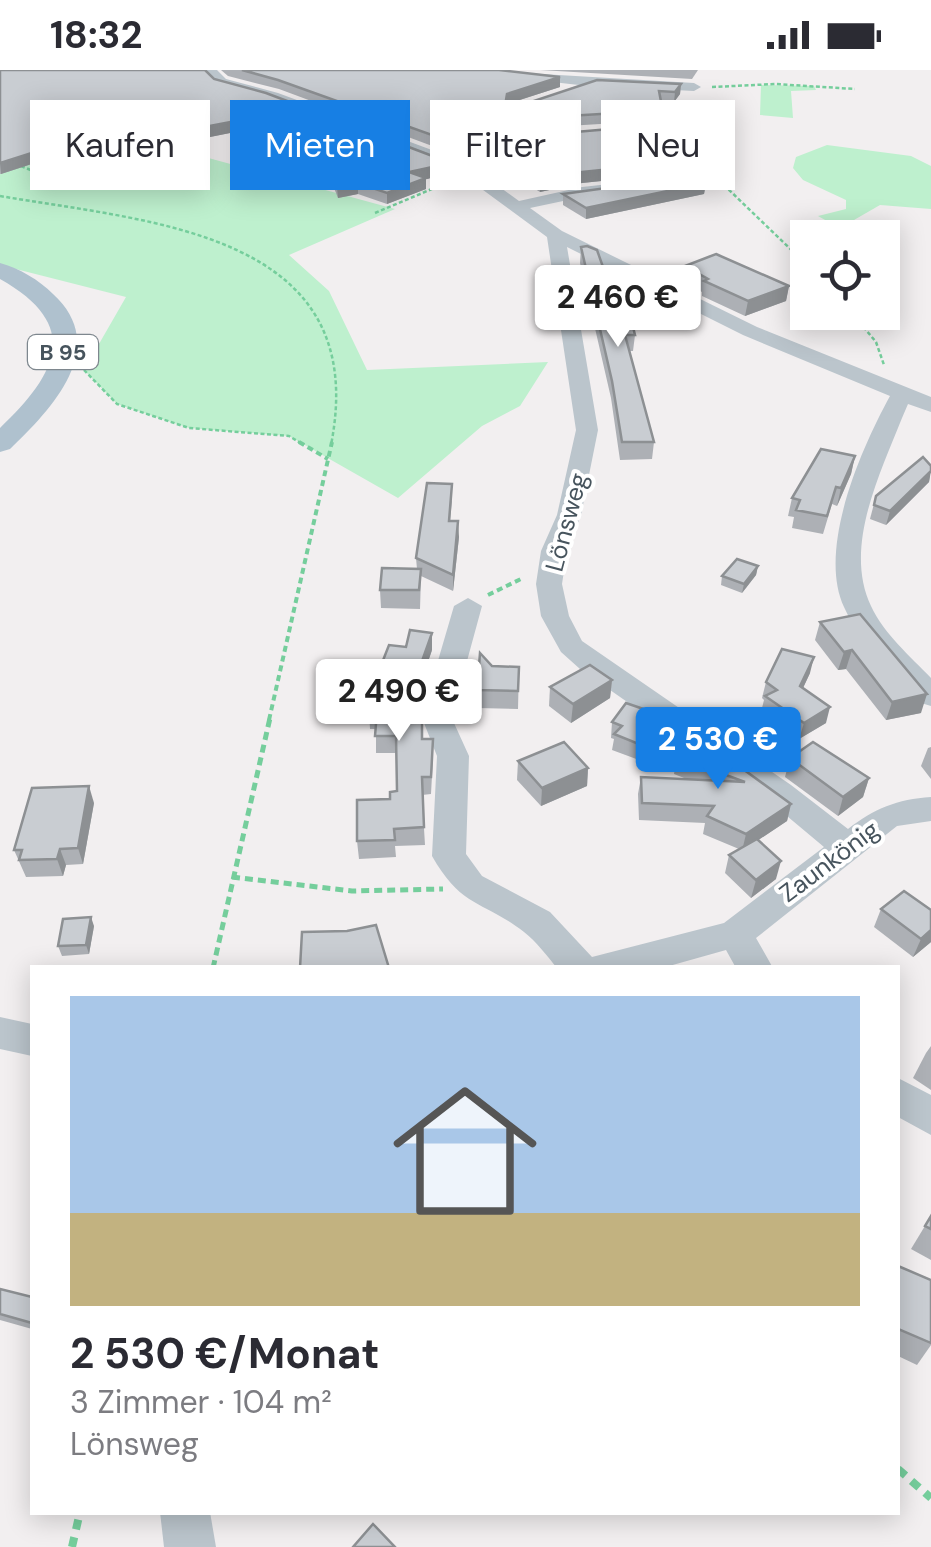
<!DOCTYPE html>
<html lang="de">
<head>
<meta charset="utf-8">
<style>
	:root { --surface:#fff; --page:#f7f7f7; --text:#2b2b33; --muted:#7c7c81; --accent:#177fe4 }
	body { margin:0; font-family:"DM Sans",sans-serif; background:var(--page); color:var(--text); height:100vh; display:flex; flex-direction:column; font-size:38px; white-space:nowrap }
	* { box-sizing:border-box; margin:0 }
	p { font-size:32px; color:var(--muted) }
	.icon { flex:none; width:55px; height:55px; fill:none; stroke:currentColor; stroke-width:2; stroke-linecap:round; stroke-linejoin:round }
	.map { position:relative; flex:1; overflow:hidden }
	.sheet { position:absolute; left:30px; top:895px; width:870px; height:550px; display:flex; flex-direction:column; background:var(--surface); border-radius:0px; box-shadow:0 5px 25px #0003 }
	.sheet>* { flex:none }
	.banner { position:absolute; left:30px; top:30px; width:872px; height:90px; display:flex; gap:20px }
	.controls { position:absolute; left:790px; top:150px; display:grid; gap:20px }
	.controls a { display:grid; place-items:center; width:110px; height:110px; border-radius:0px; background:var(--surface); box-shadow:0 5px 25px #0003; font-size:50px }
	.price { position:absolute; translate:-50% -85px; padding:0 22px; border-radius:10px; background:#fff; color:#222; font-size:32px; line-height:65px; filter:drop-shadow(0 2px 5px #0008) }
	.price::after { content:''; position:absolute; left:50%; top:60px; width:30px; height:22px; margin-left:-15px; background:inherit; clip-path:polygon(0 0,100% 0,50% 100%) }
	.price.on { background:var(--accent); color:#fff }
	ul { padding:0; list-style:none }
	li { display:grid; align-content:center; gap:20px; height:530px; padding:0 40px }
	li span { display:grid; place-items:center; height:310px; border-radius:0px; color:#555 }
	li>.icon { margin-inline-start:auto }
	span .icon { width:180px; height:180px; fill:#fffc; stroke-width:1 }
	li b { font-size:42px }
	.pill { padding:0 35px; border-radius:0px; background:var(--surface); box-shadow:0 5px 25px #0003; font-size:35px; line-height:90px }
	.pill.on { background:var(--accent); color:#fff }
	.status { display:flex; justify-content:space-between; align-items:center; height:70px; padding:0 50px; background:var(--surface); direction:ltr }
	.status svg { height:28px; fill:currentColor }
	.map>svg:first-child { display:block }
</style>
</head>
<body>
<div class="status"><b>18:32</b><svg viewBox="0 0 49 12"><path d="M0 12V9h3v3zM5 12V6h3v6zM10 12V3h3v9zM15 12V0h3v12zM26 1h20v11H26zM47 4h2v5h-2z"/></svg></div>
<div class="map">
<svg width="931" height="1477" viewBox="0 0 931 1477">
	<rect width="100%" height="100%" fill="#f2eff0"/>
	<g fill="#bef0ce">
		<polygon points="202,0 282,37 156,70 172,78 395,139 289,185 329,221 367,300 548,292 520,336 482,356 398,428 289,366 189,358 117,334 84,300 126,227 0,195 0,3"/>
		<polygon points="761,15 814,16 816,20 791,21 793,48 760,45"/>
		<polygon points="827,75 911,86 931,96 931,139 880,135 854,150 834,155 818,146 846,139 846,130 803,110 793,98 796,87"/>
	</g>
	<g fill="none" stroke-linecap="round" stroke-linejoin="round">
		<g stroke="#75ce9c" stroke-width="2.5" stroke-dasharray="4 2.5" stroke-linecap="butt">
			<polyline points="712,17 775,14 855,19"/>
			<polyline points="679,33 670,57 702,93"/>
			<polyline points="78,75 104,84"/>
			<polyline points="21,96 38,103"/>
			<polyline points="724,115 808,196"/>
			<path d="M0,126C150,152 373,162 331,375"/>
			<polyline points="375,143 446,113"/>
			<polyline points="851,242 876,272 884,295"/>
			<polyline points="84,300 117,334 189,358 289,366 304,375"/>
		</g>
		<g stroke="#75ce9c" stroke-width="4" stroke-dasharray="6 4" stroke-linecap="butt">
			<polyline points="299,372 328,389"/>
			<polyline points="488,525 523,508"/>
			<polyline points="269,650 332,372"/>
		</g>
		<g stroke="#75ce9c" stroke-width="5" stroke-dasharray="8 5" stroke-linecap="butt">
			<polyline points="232,807 352,821 443,819"/>
			<polyline points="213,898 270,648"/>
		</g>
		<g stroke="#75ce9c" stroke-width="8" stroke-dasharray="10 8" stroke-linecap="butt">
			<polyline points="898,1399 931,1428"/>
			<polyline points="72,1477 80,1442"/>
		</g>
		<g fill="#bbc5cc" fill-rule="evenodd">
			<path d="M202,0H217L226,9L278,23L448,86L476,100L519,131L582,117L719,102L721,105L713,110L582,127L530,138L562,161L757,257L931,327V342L908,334L902,348C880,404 843,477 871,536C884,564 910,586 931,608V636L921,633C894,603 861,575 844,537C817,479 861,379 890,326L743,265L567,177L598,360L581,445L567,481L562,514L569,546L582,571L791,715L848,759C874,739 897,729 931,727V751L897,756L756,868L773,898H736L726,880L662,898H557C547,886 536,871 524,862C483,830 462,839 432,786L437,686L424,653L425,635L454,536L468,528L482,536L455,635L454,653L469,686L466,784L482,806L550,842L592,887L724,853L824,777L769,731L580,599L561,582L541,546L536,514L541,481L557,445L576,360L547,167L464,106L436,92L268,29L216,15Z"/>
			<polygon points="475,0 694,13 701,17 694,21 579,15 482,4"/>
			<polygon points="0,947 32,954 32,986 0,979"/>
			<polygon points="898,1008 931,1025 931,1065 898,1047"/>
			<polygon points="160,1442 210,1442 216,1477 164,1477"/>
		</g>
		<path fill="#afc1ce" fill-rule="evenodd" d="M0,193C19,198 39,210 53,224C111,277 52,339 10,379L0,382V358C58,303 82,255 0,209Z"/>
	</g>
	<g fill="#adb0b5">
		<polygon points="0,0 214,9 451,104 426,109 426,119 387,134 358,124 338,128 334,118 334,107 349,101 297,81 287,84 246,66 245,60 175,74 157,62 102,76 96,73 1,104 0,104"/>
		<polygon points="221,0 499,0 560,17 507,34 507,37 513,38 681,14 680,24 674,32 661,31 669,73 689,91 688,102 582,113 540,122 495,94 476,98 467,92 467,81 645,56 651,53 649,51 551,57 443,80 279,19 228,6"/>
		<polygon points="540,0 698,0 692,9"/>
		<polygon points="706,113 704,124 586,149 563,135 563,124"/>
		<polygon points="581,177 609,214 635,265 633,281 630,281 654,372 652,389 620,390 611,328 580,193"/>
		<polygon points="685,196 789,216 786,231 745,246 702,226 702,222 683,211"/>
		<polygon points="855,386 851,404 837,436 832,434 823,464 792,458 794,447 788,446 792,428"/>
		<polygon points="931,396 929,412 886,455 870,449 876,426"/>
		<polygon points="452,430 450,451 459,467 453,521 421,506 420,539 381,538 380,520 417,499 416,488"/>
		<polygon points="758,496 756,505 742,523 721,515 722,506"/>
		<polygon points="820,552 921,643 886,650 846,599 838,600 815,570"/>
		<polygon points="432,580 411,642 422,669 433,687 431,724 422,725 425,775 395,776 396,787 359,789 357,771 397,721 396,683 376,683 376,659 370,659 369,641"/>
		<polygon points="492,596 519,597 518,639 477,638 477,629 462,623 462,605"/>
		<polygon points="810,603 803,618 826,653 799,669 761,642 764,630 762,628 766,612"/>
		<polygon points="612,610 610,628 571,653 549,636 550,617"/>
		<polygon points="612,652 659,661 639,690 612,680 614,669 611,668"/>
		<polygon points="703,670 791,734 787,751 758,770 776,809 751,828 725,803 729,785 739,779 703,764 705,753 639,750 638,724 641,707 689,710 674,704 677,687"/>
		<polygon points="931,677 931,709 921,696 928,678"/>
		<polygon points="790,688 869,708 863,727 838,746 785,707"/>
		<polygon points="518,691 588,698 587,716 541,736 517,710"/>
		<polygon points="94,733 83,794 66,795 63,806 26,807 14,780"/>
		<polygon points="881,839 931,840 931,872 913,887 874,857"/>
		<polygon points="94,856 89,884 62,886 58,876"/>
		<polygon points="931,976 931,1020 913,1008 926,983"/>
		<polygon points="931,1146 931,1190 911,1179"/>
		<polygon points="898,1196 931,1210 931,1275 917,1295 898,1286"/>
		<polygon points="0,1219 32,1227 32,1259 0,1250"/>
	</g>
	<g fill="#8d9093">
		<polygon points="560,7 560,17 507,34 505,46 507,24"/>
		<polygon points="681,14 680,24 674,32 675,22"/>
		<polygon points="551,47 551,57 443,80 443,69"/>
		<polygon points="252,48 245,56 245,60 175,74 173,63"/>
		<polygon points="156,51 157,62 102,76 100,66"/>
		<polygon points="94,63 96,73 1,104 0,93"/>
		<polygon points="296,70 297,81 287,84 286,73"/>
		<polygon points="495,83 495,94 476,98 476,87"/>
		<polygon points="689,91 688,102 582,113 540,122 540,111 582,102"/>
		<polygon points="451,93 451,104 426,109 426,119 387,134 387,123 409,102"/>
		<polygon points="358,113 358,124 338,128 337,117"/>
		<polygon points="706,113 704,124 586,149 586,138"/>
		<polygon points="789,216 786,231 745,246 748,231"/>
		<polygon points="855,386 851,404 837,436 841,418"/>
		<polygon points="931,401 929,412 886,455 890,441"/>
		<polygon points="458,451 459,467 453,521 453,505"/>
		<polygon points="758,496 756,505 742,523 744,514"/>
		<polygon points="432,563 432,580 405,659 404,642"/>
		<polygon points="852,580 846,599 838,600 844,582"/>
		<polygon points="814,587 810,603 796,633 800,616"/>
		<polygon points="612,610 610,628 571,653 573,634"/>
		<polygon points="927,624 921,643 886,650 892,632"/>
		<polygon points="830,637 826,653 799,669 804,653"/>
		<polygon points="661,645 659,661 639,690 641,675"/>
		<polygon points="588,698 587,716 541,736 542,718"/>
		<polygon points="869,708 863,727 838,746 843,727"/>
		<polygon points="89,716 94,733 83,794 78,778"/>
		<polygon points="791,734 787,751 742,781 746,764"/>
		<polygon points="60,779 66,795 63,806 57,789"/>
		<polygon points="781,791 776,809 751,828 756,810"/>
		<polygon points="91,847 94,856 89,884 86,875"/>
		<polygon points="931,860 931,872 913,887 921,869"/>
	</g>
	<g fill="#c9cdd2" stroke="#8d9093" stroke-width="2.5">
		<polygon points="0,0 205,0 214,9 266,23 451,93 409,102 426,108 387,123 358,113 337,117 334,107 362,95 296,70 286,73 245,56 252,48 173,63 156,51 100,66 94,63 0,93"/>
		<polygon points="242,0 499,0 560,7 507,24 505,36 513,38 597,10 681,14 675,22 659,21 669,73 676,73 689,91 582,102 540,111 495,83 476,87 467,81 552,64 645,56 655,51 656,45 650,41 551,47 443,69 278,10"/>
		<polygon points="700,105 706,113 586,138 563,124"/>
		<polygon points="587,176 597,180 609,214 622,213 635,265 625,265 654,372 622,372 612,311 581,177"/>
		<polygon points="716,184 789,216 748,231 704,211 708,209 685,196"/>
		<polygon points="821,379 855,386 841,418 836,417 827,446 796,440 800,430 792,428"/>
		<polygon points="923,387 931,396 931,401 890,441 874,435 876,426"/>
		<polygon points="427,413 452,414 449,451 458,451 453,505 416,488"/>
		<polygon points="737,489 758,496 744,514 722,506"/>
		<polygon points="382,498 421,499 419,520 380,520"/>
		<polygon points="860,544 927,624 892,632 852,580 844,582 820,552"/>
		<polygon points="410,560 432,563 404,642 422,641 422,669 433,669 431,707 422,707 424,757 394,759 395,770 357,771 357,730 390,729 390,722 397,721 396,666 375,666 377,642 369,641 371,621 389,575 406,577"/>
		<polygon points="782,579 814,587 800,616 830,637 804,653 765,626 777,620 766,612"/>
		<polygon points="480,583 492,596 519,597 518,621 478,620 478,611 462,605 465,596 479,596"/>
		<polygon points="590,595 612,610 573,634 550,617"/>
		<polygon points="626,633 661,645 641,675 614,664 622,656 612,652"/>
		<polygon points="703,670 791,734 746,764 707,746 714,736 642,733 641,707 745,712 677,687"/>
		<polygon points="564,672 588,698 542,718 518,691"/>
		<polygon points="813,672 869,708 843,727 790,688"/>
		<polygon points="89,716 78,778 60,779 57,789 19,790 22,780 14,780 32,718"/>
		<polygon points="757,769 781,791 756,810 729,785"/>
		<polygon points="904,821 931,840 931,860 921,869 881,839"/>
		<polygon points="91,847 86,875 58,876 63,849"/>
		<polygon points="376,855 389,898 300,898 302,862 347,861"/>
		<polygon points="931,1146 931,1159 925,1156"/>
		<polygon points="898,1196 931,1210 931,1273 898,1259"/>
		<polygon points="0,1219 32,1227 32,1253 0,1244"/>
		<polygon points="373,1454 395,1477 353,1477"/>
	</g>
	<g text-anchor="middle" stroke-width="8" stroke-linejoin="round" paint-order="stroke">
		<rect fill="#fff" stroke="#7e878e" stroke-width="2.5" x="28" y="265" width="70" height="34" rx="8"/>
		<g font-size="22" font-weight="bold" fill="#47545d">
			<text x="63" y="290">B 95</text>
		</g>
		<g font-size="25" fill="#47545d" stroke="#fff">
			<text transform="translate(566 452) rotate(-75)" y="9">Lönsweg</text>
			<text transform="translate(829 791) rotate(-37)" y="9">Zaunkönig</text>
		</g>
	</g>
</svg>
<div class="controls">
<a><svg class="icon" aria-label="locate" viewBox="0 0 24 24"><circle cx="12" cy="12" r="6"/><path d="M12 2v4M12 18v4M2 12h4M18 12h4"/></svg></a>
</div>
<b class="price" style="left:618px;top:280px">2 460 €</b>
<b class="price" style="left:399px;top:674px">2 490 €</b>
<b class="price on" style="left:718px;top:722px">2 530 €</b>
<div class="banner">
<a class="pill">Kaufen</a>
<a class="pill on">Mieten</a>
<a class="pill">Filter</a>
<a class="pill">Neu</a>
</div>
<section class="sheet">
<ul>
<li><span style="background:linear-gradient(#a9c7e8 70%,#c2b280 0)"><svg class="icon" aria-label="home" viewBox="0 0 24 24"><path d="M3 11l9-7 9 7M6 9v11h12V9"/></svg></span><div><b>2 530 €/Monat</b><p>3 Zimmer · 104 m²</p><p>Lönsweg</p></div></li>
</ul>
</section>
</div>
</body>
</html>
